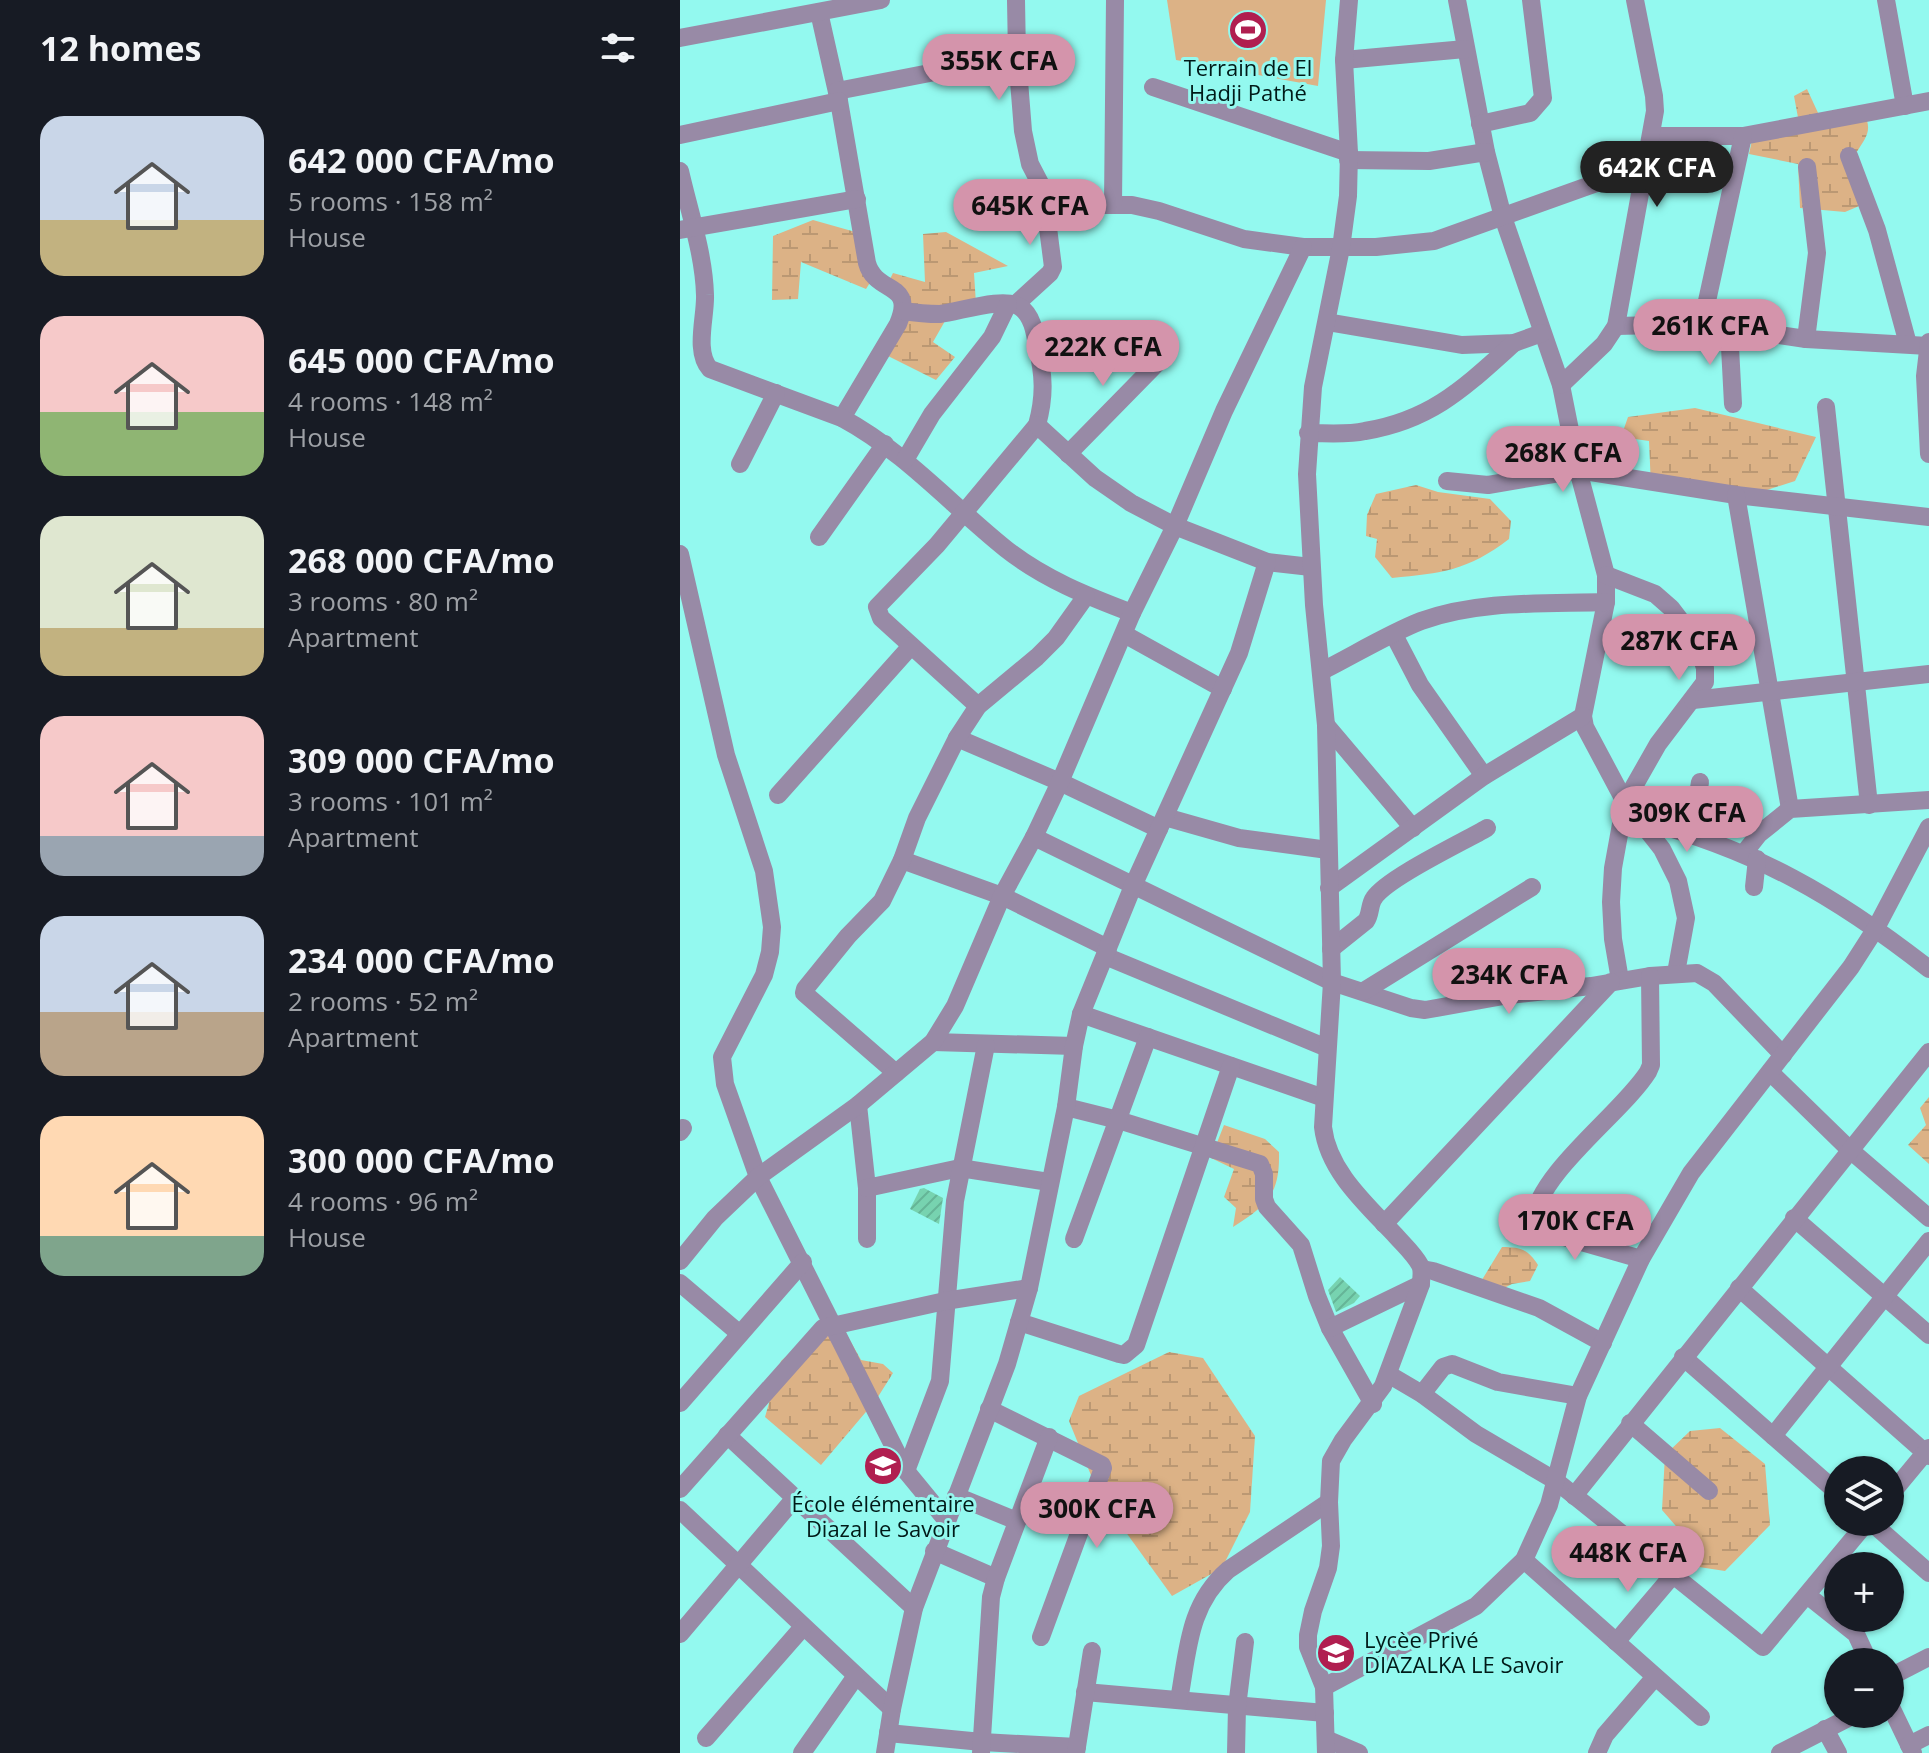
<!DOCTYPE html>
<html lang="en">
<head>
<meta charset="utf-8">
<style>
	:root { --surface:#171b24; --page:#20242c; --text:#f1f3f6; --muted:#9ea1a6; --accent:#d494ab }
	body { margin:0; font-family:"Open Sans",sans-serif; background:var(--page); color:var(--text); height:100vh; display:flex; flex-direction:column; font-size:30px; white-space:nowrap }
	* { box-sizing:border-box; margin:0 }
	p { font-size:26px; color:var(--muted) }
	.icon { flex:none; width:44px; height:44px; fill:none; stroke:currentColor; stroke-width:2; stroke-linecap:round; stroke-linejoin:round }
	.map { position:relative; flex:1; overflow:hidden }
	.drawer { display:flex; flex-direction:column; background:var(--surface); width:680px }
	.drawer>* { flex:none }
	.fabs { position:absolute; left:1144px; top:1456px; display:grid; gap:16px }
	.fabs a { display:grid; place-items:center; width:80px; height:80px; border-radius:50%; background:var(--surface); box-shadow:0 2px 6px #0004; font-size:40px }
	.price { position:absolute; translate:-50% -68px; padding:0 18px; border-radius:28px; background:var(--accent); color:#111; font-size:26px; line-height:52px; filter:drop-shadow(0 2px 4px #0008) }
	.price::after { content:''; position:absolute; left:50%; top:48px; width:24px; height:18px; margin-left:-12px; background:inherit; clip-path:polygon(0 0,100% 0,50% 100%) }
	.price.current { background:#222; color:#fff }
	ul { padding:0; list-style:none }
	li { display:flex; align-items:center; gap:24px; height:200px; padding:0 40px }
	li span { display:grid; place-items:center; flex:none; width:224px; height:160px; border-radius:24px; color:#555 }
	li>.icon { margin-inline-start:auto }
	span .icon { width:96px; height:96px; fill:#fffc; stroke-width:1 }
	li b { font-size:34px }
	h2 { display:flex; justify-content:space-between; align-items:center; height:96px; padding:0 40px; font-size:34px }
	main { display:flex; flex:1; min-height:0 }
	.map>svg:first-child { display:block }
</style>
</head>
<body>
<main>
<section class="drawer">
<h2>12 homes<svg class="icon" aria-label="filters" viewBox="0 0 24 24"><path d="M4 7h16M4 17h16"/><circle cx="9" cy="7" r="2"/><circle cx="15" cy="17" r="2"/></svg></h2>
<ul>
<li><span style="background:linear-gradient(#c9d6e8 65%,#c2b280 0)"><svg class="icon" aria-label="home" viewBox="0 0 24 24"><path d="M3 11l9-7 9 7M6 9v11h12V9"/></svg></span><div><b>642 000 CFA/mo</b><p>5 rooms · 158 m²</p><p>House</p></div></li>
<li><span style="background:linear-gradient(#f6c9c9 60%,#8fb573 0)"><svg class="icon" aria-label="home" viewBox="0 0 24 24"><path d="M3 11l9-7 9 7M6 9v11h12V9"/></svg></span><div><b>645 000 CFA/mo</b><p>4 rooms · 148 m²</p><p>House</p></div></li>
<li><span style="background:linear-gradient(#dfe7d0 70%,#c2b280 0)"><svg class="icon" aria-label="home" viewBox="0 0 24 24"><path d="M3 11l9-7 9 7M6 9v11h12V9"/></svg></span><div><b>268 000 CFA/mo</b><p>3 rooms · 80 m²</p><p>Apartment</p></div></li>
<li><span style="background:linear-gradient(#f6c9c9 75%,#9aa5b1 0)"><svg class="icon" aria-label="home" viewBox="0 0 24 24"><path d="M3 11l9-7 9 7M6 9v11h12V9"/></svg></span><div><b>309 000 CFA/mo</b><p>3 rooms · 101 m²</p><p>Apartment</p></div></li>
<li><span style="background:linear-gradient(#c9d6e8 60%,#b9a48a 0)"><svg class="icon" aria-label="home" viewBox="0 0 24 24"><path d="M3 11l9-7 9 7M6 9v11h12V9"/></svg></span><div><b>234 000 CFA/mo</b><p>2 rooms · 52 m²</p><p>Apartment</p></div></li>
<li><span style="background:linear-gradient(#ffd9b3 75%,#7fa58c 0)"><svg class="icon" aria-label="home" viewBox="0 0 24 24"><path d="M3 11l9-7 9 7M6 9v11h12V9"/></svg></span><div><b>300 000 CFA/mo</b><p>4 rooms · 96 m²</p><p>House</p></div></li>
</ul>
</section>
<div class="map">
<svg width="1249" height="1753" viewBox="0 0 1249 1753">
	<defs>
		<pattern id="wetland-marsh" width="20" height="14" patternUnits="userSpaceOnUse" patternTransform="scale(2)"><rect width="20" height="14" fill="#dcb286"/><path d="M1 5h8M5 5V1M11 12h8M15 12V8" fill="none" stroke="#bb9873"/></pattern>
		<pattern id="building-hatch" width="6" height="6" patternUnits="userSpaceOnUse" patternTransform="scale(2)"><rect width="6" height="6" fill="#77d3b0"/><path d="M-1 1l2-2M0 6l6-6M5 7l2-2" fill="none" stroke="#65b597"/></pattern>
	</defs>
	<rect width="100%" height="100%" fill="#93f9ef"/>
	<g fill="url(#wetland-marsh)">
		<path d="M1127,89L1139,115L1183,111C1193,130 1187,136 1176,153L1191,201L1165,212L1120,208L1118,164L1069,154L1074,131L1119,123L1114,96Z"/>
		<polygon points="133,220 186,235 193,278 186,289 121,262 118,299 92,300 93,236"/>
		<polygon points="266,232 328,266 294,273 296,304 265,321 253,342 275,357 256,380 206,355 221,296 208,283 213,273 245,282 243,234"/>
		<polygon points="1015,408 1136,437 1115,481 1050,502 971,487 969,441 941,437 948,417"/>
		<path d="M736,485L758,492L810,499L831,521L829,539C787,571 762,573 712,578L695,557L697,539L686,536L687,515L696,494Z"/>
		<polygon points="1249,1097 1249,1164 1228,1145 1246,1125 1240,1108"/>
		<path d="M544,1125L585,1139L599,1152C600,1195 587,1205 553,1227L556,1208L544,1197L554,1169L531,1158Z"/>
		<path d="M822,1247C840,1247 848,1249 858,1265L850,1281L832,1284L818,1291L797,1288Z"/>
		<polygon points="148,1301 181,1360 203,1364 213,1373 196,1400 141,1465 85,1417 101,1361 144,1323"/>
		<polygon points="489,1352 523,1358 575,1436 570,1512 542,1568 492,1596 419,1495 389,1421 399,1396"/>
		<polygon points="1040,1428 1085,1464 1090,1525 1045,1571 1006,1565 1003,1550 1008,1540 982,1510 985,1455 1010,1431"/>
	</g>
	<polygon fill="#dcb286" points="487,0 646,0 638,86 496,60"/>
	<g fill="url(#building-hatch)">
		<polygon points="244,1188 263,1198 259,1224 230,1209 240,1189"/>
		<polygon points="660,1277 680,1296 674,1303 656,1312 648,1290"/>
	</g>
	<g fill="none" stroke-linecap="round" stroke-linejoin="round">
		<g stroke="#988aa6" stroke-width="18">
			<polyline points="777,0 806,152 823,217 881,385 898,470 926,575 926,602 903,716 905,727 945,802 982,849 998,881 1006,918 996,973"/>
			<polyline points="1206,0 1225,106"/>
			<path d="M139,12L159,101L187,263C196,295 236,281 218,324L162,418"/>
			<polyline points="0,38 201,0"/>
			<polyline points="664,60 785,49"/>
			<polyline points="473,87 669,153"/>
			<polyline points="157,91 337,56"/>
			<polyline points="800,124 850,113 863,98 851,0"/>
			<polyline points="0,135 159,101"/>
			<polyline points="972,136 1063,136 1249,101"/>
			<polyline points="1169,156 1197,230 1228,344"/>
			<polyline points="668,160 749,161 806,152"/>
			<path d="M0,171C9,211 24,254 25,295C26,316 14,352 30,369L162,418C225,452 271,505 326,549C364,579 407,596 452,613"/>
			<polyline points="363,189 376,200 395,205 452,205 479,211 564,239 623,247 696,247 754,241 964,166"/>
			<polyline points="433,204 435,0"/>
			<polyline points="0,230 177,199"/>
			<polyline points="336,304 370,273 373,267 363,189 350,164 343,131 337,56 336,0"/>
			<path d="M223,311C236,313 248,314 260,314C279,312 324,296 340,307C352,315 355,332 357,346C364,375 365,396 357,425L257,545L197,607L201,618L298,706"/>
			<polyline points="647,322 782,345 834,343 862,333"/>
			<polyline points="1022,324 1063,136"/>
			<polyline points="936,326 1022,324 1126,339 1248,346"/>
			<polyline points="1049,328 1053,404"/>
			<polyline points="1126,339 1137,253 1127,167"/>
			<polyline points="1249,342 1245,376 1249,454"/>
			<polyline points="881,385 924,344 936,326 975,111 974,96 955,0"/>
			<polyline points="1146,407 1189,805"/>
			<polyline points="357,425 415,478 451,503 495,526 587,562 631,567"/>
			<path d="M628,433C647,433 667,435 685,431C752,420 785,387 834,343"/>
			<polyline points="388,454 488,352"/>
			<polyline points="225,460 252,414 312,337 328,304"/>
			<polyline points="60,464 96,393"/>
			<polyline points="767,481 808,485 898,470 1056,495 1249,517"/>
			<polyline points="1056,495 1110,809"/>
			<polyline points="139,537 205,444"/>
			<polyline points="0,554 46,755 84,871 92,927 90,952 84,975 42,1057 45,1084 78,1177 226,1471 267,1521"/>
			<polyline points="926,575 975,594 991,608 1016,641 1025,668 1025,682 978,744 945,802 933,868 931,902 933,939 940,980"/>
			<polyline points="444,634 543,689"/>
			<polyline points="714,635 740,685 804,776"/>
			<path d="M642,671C672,656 710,633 741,621C799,600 865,604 926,602"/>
			<polyline points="1013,700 1249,674"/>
			<polyline points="646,725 733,828"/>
			<polyline points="277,738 380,782 479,829"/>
			<polyline points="98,795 231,646"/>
			<polyline points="485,817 559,838 648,850"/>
			<path d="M961,820C1076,850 1156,896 1249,969"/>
			<polyline points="1012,833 1020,782"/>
			<polyline points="354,837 652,982 731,1008 745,1010 829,995 911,986 970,976 1017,973 1034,983 1103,1055"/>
			<polyline points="1064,853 1079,834 1110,809 1249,800"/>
			<polyline points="222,860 322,896 428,948"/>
			<polyline points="1074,887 1077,859"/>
			<polyline points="649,888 804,776 903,716"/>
			<path d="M651,949L686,921C691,914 689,905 694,898C707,878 783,842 807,828"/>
			<polyline points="425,956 647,1048"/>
			<polyline points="684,991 852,887"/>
			<polyline points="401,1014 644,1098"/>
			<polyline points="253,1042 394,1046"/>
			<polyline points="1090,1072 1169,1149 1249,1218"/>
			<polyline points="216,1073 124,993 125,989 168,936 202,901 222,860 237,818 277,738 298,706 357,657 376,638 406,596"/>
			<polyline points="178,1105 187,1188 187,1239"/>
			<polyline points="386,1107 438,1120 580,1164 584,1174 584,1199 587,1207 621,1245 637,1296 650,1328 693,1404"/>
			<polyline points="0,1132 3,1128"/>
			<polyline points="187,1188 280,1168 369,1182"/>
			<polyline points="1114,1218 1249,1335"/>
			<polyline points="704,1224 931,982"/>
			<polyline points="394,1239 468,1037"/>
			<path d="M961,1259L867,1232L860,1230L853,1220C860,1171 942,1113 968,1072L971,1065L970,976"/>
			<polyline points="0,1261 35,1218 78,1177 178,1105 253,1042 275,1006 322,896 354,837 380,782 452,613 495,526 544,411 623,247"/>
			<polyline points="742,1269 753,1271 859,1308 923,1343"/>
			<polyline points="0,1283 60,1334"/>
			<polyline points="1059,1288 1249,1456"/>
			<polyline points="339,1322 439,1354 444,1355 456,1345 551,1066"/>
			<polyline points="650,1328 741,1284"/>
			<polyline points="1003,1357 1158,1493"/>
			<polyline points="708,1374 742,1394 796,1434 876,1481 1083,1647 1187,1522"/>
			<polyline points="742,1394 763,1367 772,1364 818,1382 898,1396"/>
			<polyline points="0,1403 123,1262"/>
			<polyline points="309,1409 422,1465 423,1468 361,1637"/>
			<polyline points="950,1423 1029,1491"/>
			<polyline points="47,1435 234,1608"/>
			<polyline points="1093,1436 1249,1241"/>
			<polyline points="226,1471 260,1381 275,1201 306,1045"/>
			<polyline points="0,1489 143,1328 265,1301 349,1288"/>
			<polyline points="1210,1495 1249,1448"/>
			<polyline points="276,1496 337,1521"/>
			<polyline points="894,1496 1249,1052"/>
			<polyline points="0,1510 212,1709"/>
			<polyline points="1191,1522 1249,1573"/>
			<polyline points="254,1551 316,1578"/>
			<polyline points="844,1560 1021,1717"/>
			<polyline points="1127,1595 1176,1634 1189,1662"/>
			<polyline points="0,1634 114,1499"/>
			<polyline points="936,1642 993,1575"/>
			<polyline points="1210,1677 1249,1657"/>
			<polyline points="644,1687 796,1606 844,1560 869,1505 898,1396 961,1259 1011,1173 1171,967 1196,928 1249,827"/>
			<polyline points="405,1692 645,1713"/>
			<path d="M499,1700C508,1651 508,1605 548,1570L649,1502"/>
			<polyline points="1210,1705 1233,1753"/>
			<polyline points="1145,1729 1158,1753"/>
			<polyline points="208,1733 302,1742 397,1747"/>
			<polyline points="26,1738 123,1627"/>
			<polyline points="646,1739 679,1753"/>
			<polyline points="1229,1745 1249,1735"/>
			<polyline points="122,1753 176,1676"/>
			<polyline points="205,1753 212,1709 234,1608 327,1364 349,1288 386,1107 394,1046 401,1014 453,886 559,653 587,562"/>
			<polyline points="301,1753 311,1597 316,1578 369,1437"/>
			<polyline points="396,1753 412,1651"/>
			<polyline points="556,1753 557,1707 565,1642"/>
			<path d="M646,1753L644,1687L628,1647V1635L633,1611L648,1568L651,1546L649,1502L651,1461L663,1440L703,1386L741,1284C741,1277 743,1271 740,1265C734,1254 724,1245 716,1236C686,1204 648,1171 643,1127L652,982L646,725L634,605L627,474L633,387L661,248L668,196L669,153L664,60L669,0"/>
			<polyline points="917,1753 925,1735 975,1677"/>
			<polyline points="1100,1753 1176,1714"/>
		</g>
	</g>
	<defs>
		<symbol id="stadium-disc" viewBox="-11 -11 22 22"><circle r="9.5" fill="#b01f50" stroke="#93f9ef"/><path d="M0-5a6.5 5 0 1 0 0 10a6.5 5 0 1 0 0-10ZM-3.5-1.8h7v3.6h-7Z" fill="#fff"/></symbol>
		<symbol id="school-disc" viewBox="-11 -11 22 22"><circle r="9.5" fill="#b01f50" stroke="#93f9ef"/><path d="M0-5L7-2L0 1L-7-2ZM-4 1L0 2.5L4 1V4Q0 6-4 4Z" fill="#fff"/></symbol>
	</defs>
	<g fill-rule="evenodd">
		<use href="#stadium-disc" x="546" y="8" width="44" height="44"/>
		<use href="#school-disc" x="181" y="1444" width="44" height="44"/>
		<use href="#school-disc" x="634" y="1631" width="44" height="44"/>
	</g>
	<g text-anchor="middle" stroke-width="6" stroke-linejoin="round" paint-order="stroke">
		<g font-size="22" fill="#001a18" stroke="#93f9ef">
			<text x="568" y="76">Terrain de El<tspan x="568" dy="25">Hadji Pathé</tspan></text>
			<text x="203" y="1512">École élémentaire<tspan x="203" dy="25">Diazal le Savoir</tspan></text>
			<text x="684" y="1648" text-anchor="start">Lycèe Privé<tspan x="684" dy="25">DIAZALKA LE Savoir</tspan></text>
		</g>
	</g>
</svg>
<div class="fabs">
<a><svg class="icon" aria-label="layers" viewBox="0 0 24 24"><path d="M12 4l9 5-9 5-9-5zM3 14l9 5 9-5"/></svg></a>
<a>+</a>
<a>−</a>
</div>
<b class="price" style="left:319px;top:102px">355K CFA</b>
<b class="price current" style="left:977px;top:209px">642K CFA</b>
<b class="price" style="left:350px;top:247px">645K CFA</b>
<b class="price" style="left:1030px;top:367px">261K CFA</b>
<b class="price" style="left:423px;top:388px">222K CFA</b>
<b class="price" style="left:883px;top:494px">268K CFA</b>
<b class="price" style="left:999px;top:682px">287K CFA</b>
<b class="price" style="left:1007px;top:854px">309K CFA</b>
<b class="price" style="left:829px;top:1016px">234K CFA</b>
<b class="price" style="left:895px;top:1262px">170K CFA</b>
<b class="price" style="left:417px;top:1550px">300K CFA</b>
<b class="price" style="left:948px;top:1594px">448K CFA</b>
</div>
</main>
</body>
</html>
